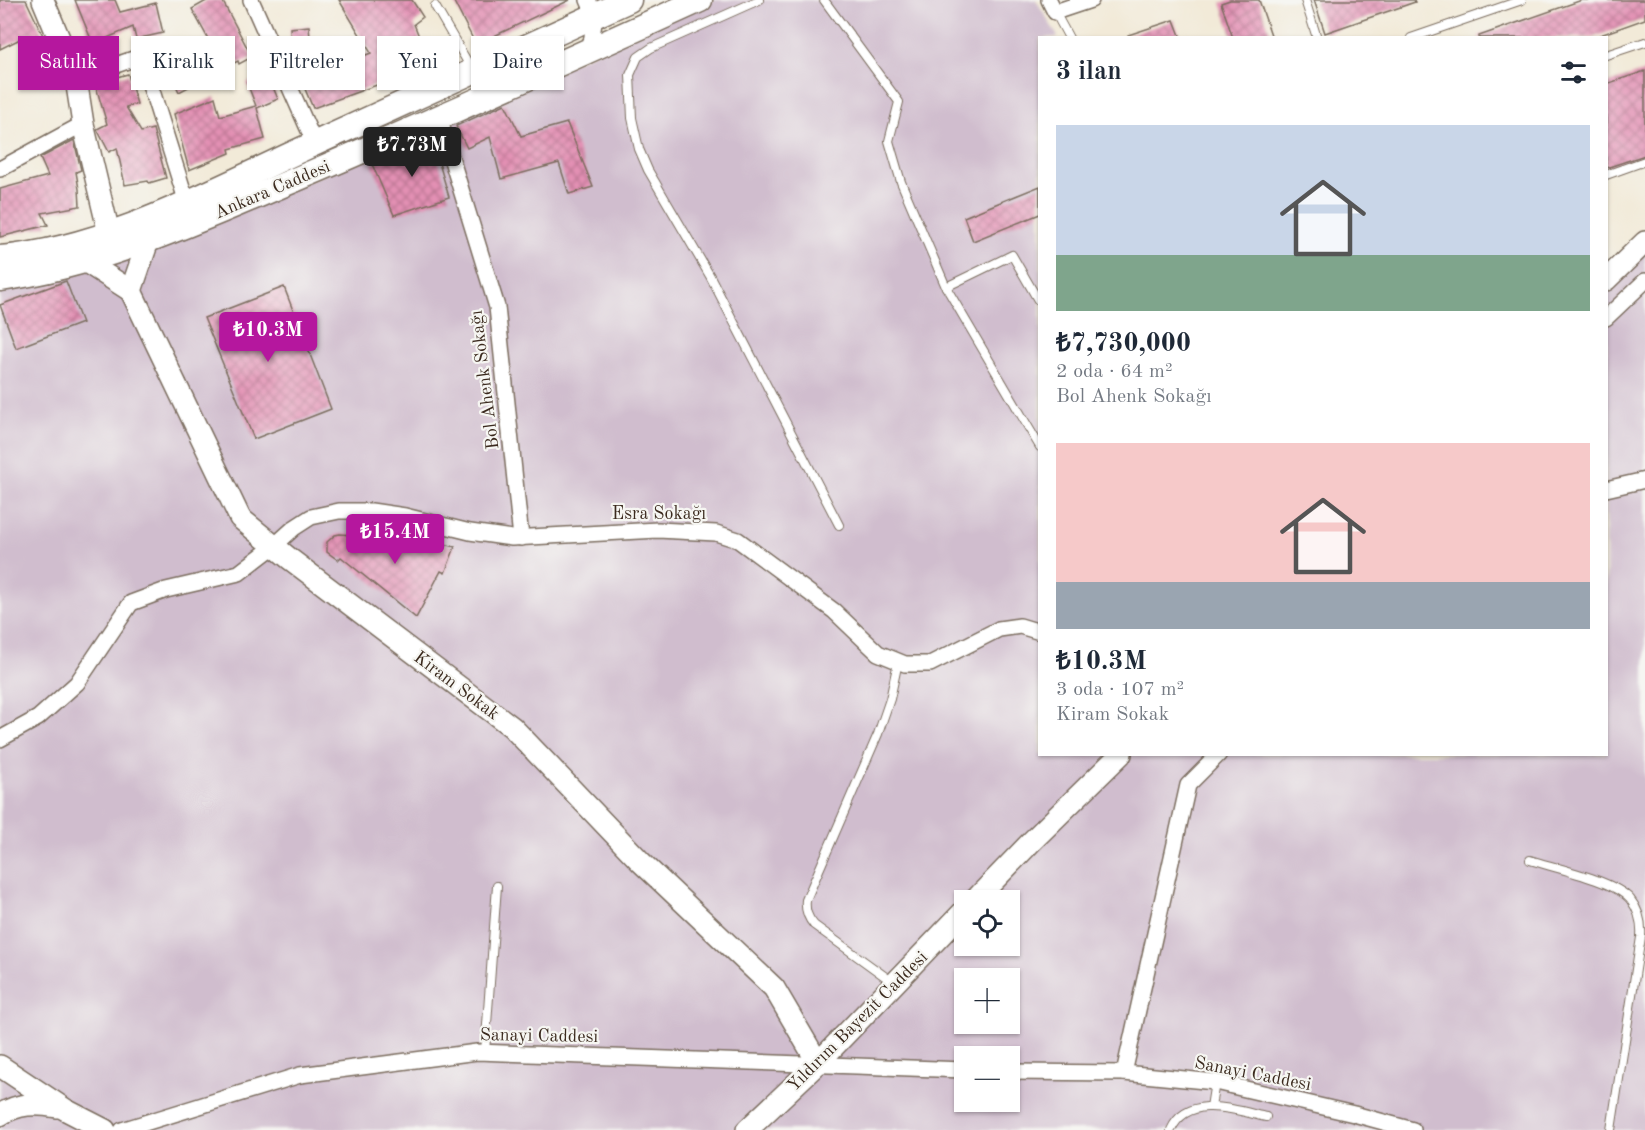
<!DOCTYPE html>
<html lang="tr">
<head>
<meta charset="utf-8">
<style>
	:root { --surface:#fff; --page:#f2f2f3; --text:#1f2937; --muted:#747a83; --accent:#b5179e }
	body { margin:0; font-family:"Old Standard TT",serif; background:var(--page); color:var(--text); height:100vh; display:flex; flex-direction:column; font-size:22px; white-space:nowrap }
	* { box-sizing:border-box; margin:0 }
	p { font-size:20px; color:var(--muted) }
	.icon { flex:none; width:33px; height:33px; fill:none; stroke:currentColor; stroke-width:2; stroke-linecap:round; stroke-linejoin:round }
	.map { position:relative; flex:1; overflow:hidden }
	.details { position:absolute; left:1038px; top:36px; width:570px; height:720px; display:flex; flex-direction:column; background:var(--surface); border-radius:0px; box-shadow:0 2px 4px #0004 }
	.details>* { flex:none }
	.banner { position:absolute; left:18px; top:36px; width:570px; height:54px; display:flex; gap:12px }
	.buttons { position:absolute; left:954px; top:890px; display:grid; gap:12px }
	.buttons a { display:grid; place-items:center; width:66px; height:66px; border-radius:0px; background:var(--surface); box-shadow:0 2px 4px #0004; font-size:30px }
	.price { position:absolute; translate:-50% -51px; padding:0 14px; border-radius:6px; background:var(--accent); color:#fff; font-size:20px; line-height:39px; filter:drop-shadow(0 2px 3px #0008) }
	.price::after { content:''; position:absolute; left:50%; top:36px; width:18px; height:14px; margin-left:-9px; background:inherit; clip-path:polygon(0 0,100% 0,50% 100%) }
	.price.on { background:#222; color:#fff }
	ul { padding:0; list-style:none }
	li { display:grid; align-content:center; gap:12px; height:318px; padding:0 18px }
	li span { display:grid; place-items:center; height:186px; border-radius:0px; color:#555 }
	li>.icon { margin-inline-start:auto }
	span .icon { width:108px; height:108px; fill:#fffc; stroke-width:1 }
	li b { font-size:26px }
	h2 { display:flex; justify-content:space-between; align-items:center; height:72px; padding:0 18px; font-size:26px }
	.tag { padding:0 21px; border-radius:0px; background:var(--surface); box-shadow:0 2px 4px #0004; font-size:21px; line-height:54px }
	.tag.on { background:var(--accent); color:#fff }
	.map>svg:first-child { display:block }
</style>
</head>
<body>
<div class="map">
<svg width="1645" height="1130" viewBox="0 0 1645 1130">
	<defs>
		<pattern id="building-cross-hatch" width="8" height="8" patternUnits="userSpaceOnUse" patternTransform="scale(1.5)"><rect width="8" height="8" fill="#e390b4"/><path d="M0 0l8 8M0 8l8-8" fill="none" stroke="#b97692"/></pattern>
	</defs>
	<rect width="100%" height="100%" fill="#f6f6f2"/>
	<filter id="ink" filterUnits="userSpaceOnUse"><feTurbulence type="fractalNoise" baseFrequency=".0167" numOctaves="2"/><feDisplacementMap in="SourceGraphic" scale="12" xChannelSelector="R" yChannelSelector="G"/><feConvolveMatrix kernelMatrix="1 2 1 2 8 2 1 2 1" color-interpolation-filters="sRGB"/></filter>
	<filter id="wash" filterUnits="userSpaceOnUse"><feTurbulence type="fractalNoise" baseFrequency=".008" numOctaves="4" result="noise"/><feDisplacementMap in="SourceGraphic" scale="24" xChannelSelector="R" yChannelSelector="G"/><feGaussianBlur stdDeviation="1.35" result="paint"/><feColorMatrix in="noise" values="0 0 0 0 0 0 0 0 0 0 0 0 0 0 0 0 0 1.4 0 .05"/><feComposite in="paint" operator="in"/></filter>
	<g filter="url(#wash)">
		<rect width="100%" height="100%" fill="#f2ead8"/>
		<path fill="#d0bdce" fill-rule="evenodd" d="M713,0H1036L1058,37L1040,38V754H1606L1607,279L1645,238V1130H0V287L156,249ZM964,900H1010V945H964ZM964,978H1010V1023H964ZM964,1056H1010V1101H964Z"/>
		<g id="blocks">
			<g fill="url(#building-cross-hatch)">
				<polygon points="0,0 26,0 48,46 46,48 48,52 32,61 20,39 0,49"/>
				<polygon points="75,0 115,0 120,12 156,3 163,33 136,39 133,27 93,44"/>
				<polygon points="208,0 222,0 252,57 239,64 238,61 224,68 192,9"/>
				<polygon points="339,0 412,0 423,17 414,24 428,59 386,76 388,81 313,108 292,58 290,28 309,26 310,38 318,38 319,69 327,66 328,69 371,53"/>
				<polygon points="453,0 570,0 490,38 491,39 477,47"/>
				<polygon points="1230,0 1259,0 1272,38 1233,38 1221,3"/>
				<polygon points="1314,0 1414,0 1415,2 1325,33"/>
				<polygon points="1582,0 1645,0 1645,19 1592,38 1479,38 1479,36"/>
				<polygon points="1174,20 1181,38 1128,38 1128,35"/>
				<polygon points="189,51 202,80 179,92 166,62"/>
				<polygon points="1645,71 1645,155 1606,168 1606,84"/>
				<polygon points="128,74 137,104 126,107 141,132 153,129 166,178 149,183 148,181 125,185 117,148 109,152 98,131 97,129 107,124 95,83"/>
				<polygon points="268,75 278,99 257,108 265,139 229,149 230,153 189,170 174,114 215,97 220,116 256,106 247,83"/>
				<polygon points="505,104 521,136 567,123 593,187 569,194 559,163 501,179 490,137 467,148 456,126"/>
				<polygon points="432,139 449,197 394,215 372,164"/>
				<polygon points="74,140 81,170 76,172 79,189 80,206 42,213 48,225 0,237 0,189 48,176 40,158"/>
				<polygon points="1040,186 1040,214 973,241 964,217"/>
				<polygon points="66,281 82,323 16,348 0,305"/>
				<polygon points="284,287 331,409 254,439 204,318"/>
				<polygon points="340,534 438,542 455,547 445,573 441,571 416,618 341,557 338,560 327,552 327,542 335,535"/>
			</g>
		</g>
	</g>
	<g filter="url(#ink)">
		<use href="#blocks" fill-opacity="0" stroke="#7b6d5f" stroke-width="1.5"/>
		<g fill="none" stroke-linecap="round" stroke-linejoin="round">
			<defs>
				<g id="lane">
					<polyline points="759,0 651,48 638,57 630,75 632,118 639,149 648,170 710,276 839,525"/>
					<polyline points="824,0 899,102 889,141 901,182 946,287 1040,447"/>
					<polyline points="1305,0 1317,38"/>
					<polyline points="435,6 471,68"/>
					<polyline points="1055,12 1069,38"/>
					<polyline points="1411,38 1522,0"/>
					<polyline points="1606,55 1645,42"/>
					<polyline points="1606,175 1645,161"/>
					<polyline points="946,287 1012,255 1038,300 1040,300"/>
					<path d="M1530,860C1555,868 1613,880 1630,899C1639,910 1642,923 1641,937L1611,1130"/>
					<path d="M894,983L814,925C807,917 805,910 806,900L878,734L890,699L898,662"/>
					<polyline points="485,1052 497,886"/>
					<polyline points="1211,1107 1215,1082"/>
					<path d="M1171,1130C1188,1093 1235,1110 1266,1117"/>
				</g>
				<g id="street">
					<polyline points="251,0 315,144"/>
					<polyline points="588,0 595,16 590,50"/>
					<polyline points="1049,0 1055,12 1091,0"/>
					<polyline points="76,79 136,58 143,62 187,203"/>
					<polyline points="439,118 497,307 521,538"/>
					<polyline points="0,169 83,124"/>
					<polyline points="1606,318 1645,281"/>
					<polyline points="1606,489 1645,480"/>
					<polyline points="0,739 38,718 77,683 131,603 166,590 239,573 274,546 294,528 311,517 339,511 371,511 405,516 470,532 512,538 658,530 716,533 738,540 834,611 878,653 905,664 930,664 999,629 1020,626 1040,632"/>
					<polyline points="1010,1072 1124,1073 1215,1082 1354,1114 1413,1130"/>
					<polyline points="1124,1073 1188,785 1219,754"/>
					<polyline points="122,1130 300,1075 477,1052 964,1070"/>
				</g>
				<g id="secondary">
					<polyline points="43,0 76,79 83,124 109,233"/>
					<polyline points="86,262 131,291"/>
					<polyline points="1606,280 1645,242"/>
					<polyline points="131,291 240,518 290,559 512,727 641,862 774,988 818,1063"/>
					<polyline points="131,291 148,241"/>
					<polyline points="975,900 1032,841 1121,754"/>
					<polyline points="0,1066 66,1110 105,1130"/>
					<path d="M0,1115C18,1103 36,1103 57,1107"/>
					<polyline points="747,1130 818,1063 964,911"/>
				</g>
				<g id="primary">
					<path d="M0,258C100,250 204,195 294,153C406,102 517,51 629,0"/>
					<path d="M0,279C103,265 197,221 292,181C429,123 564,62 700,0"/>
				</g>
			</defs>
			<use href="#lane" stroke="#7b6d5f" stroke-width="10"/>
			<use href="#street" stroke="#7b6d5f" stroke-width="18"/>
			<use href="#secondary" stroke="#7b6d5f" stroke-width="24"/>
			<use href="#primary" stroke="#7b6d5f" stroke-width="27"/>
			<use href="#lane" stroke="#fff" stroke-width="8"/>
			<use href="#street" stroke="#fff" stroke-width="15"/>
			<use href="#secondary" stroke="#fff" stroke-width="21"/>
			<use href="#primary" stroke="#fff" stroke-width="24"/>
		</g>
	</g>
	<g text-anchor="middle" stroke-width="4.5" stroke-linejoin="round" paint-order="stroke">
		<g font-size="18" fill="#3b2a1e" stroke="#f6f6f2">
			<text transform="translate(272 189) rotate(-23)" y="6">Ankara Caddesi</text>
			<text transform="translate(484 380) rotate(-97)" y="6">Bol Ahenk Sokağı</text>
			<text x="659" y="519">Esra Sokağı</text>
			<text transform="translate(457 685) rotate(37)" y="6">Kiram Sokak</text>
			<text transform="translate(857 1021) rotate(-45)" y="6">Yıldırım Bayezit Caddesi</text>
			<text transform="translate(539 1035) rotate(1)" y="6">Sanayi Caddesi</text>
			<text transform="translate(1253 1073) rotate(11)" y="6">Sanayi Caddesi</text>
		</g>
	</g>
</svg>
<div class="buttons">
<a><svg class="icon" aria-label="locate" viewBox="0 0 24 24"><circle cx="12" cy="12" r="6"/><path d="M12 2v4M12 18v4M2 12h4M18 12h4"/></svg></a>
<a>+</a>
<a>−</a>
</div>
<b class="price on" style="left:412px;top:178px">₺7.73M</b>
<b class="price" style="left:268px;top:363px">₺10.3M</b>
<b class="price" style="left:395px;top:565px">₺15.4M</b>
<div class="banner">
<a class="tag on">Satılık</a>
<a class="tag">Kiralık</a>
<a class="tag">Filtreler</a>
<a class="tag">Yeni</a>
<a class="tag">Daire</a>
</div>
<section class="details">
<h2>3 ilan<svg class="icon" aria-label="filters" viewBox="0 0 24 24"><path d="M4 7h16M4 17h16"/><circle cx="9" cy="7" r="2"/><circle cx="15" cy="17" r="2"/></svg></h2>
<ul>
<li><span style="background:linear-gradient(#c9d6e8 70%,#7fa58c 0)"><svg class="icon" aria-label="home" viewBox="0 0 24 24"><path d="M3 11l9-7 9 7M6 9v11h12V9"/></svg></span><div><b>₺7,730,000</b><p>2 oda · 64 m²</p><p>Bol Ahenk Sokağı</p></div></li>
<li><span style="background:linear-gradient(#f6c9c9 75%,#9aa5b1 0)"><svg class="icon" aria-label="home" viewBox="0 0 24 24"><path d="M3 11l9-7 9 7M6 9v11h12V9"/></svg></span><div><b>₺10.3M</b><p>3 oda · 107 m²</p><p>Kiram Sokak</p></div></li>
</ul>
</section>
</div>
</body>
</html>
